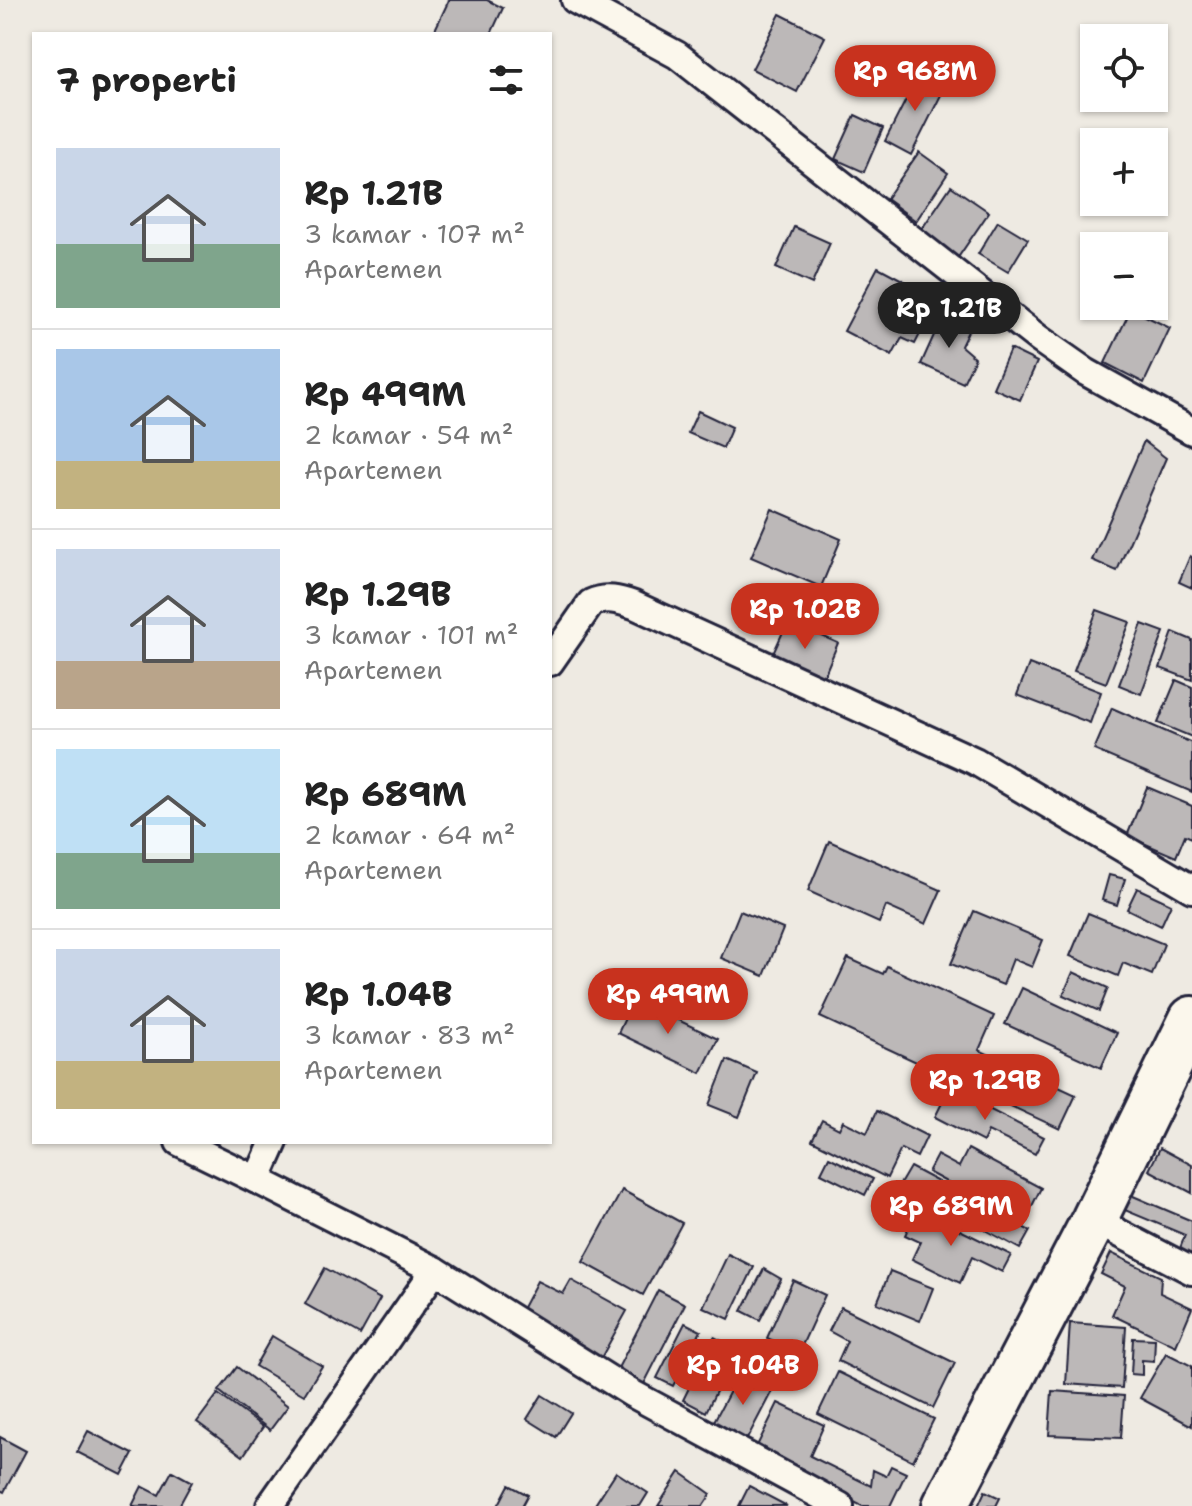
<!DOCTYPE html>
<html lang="id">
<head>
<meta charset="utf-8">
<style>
	:root { --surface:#fff; --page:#f2f2f2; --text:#222; --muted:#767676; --line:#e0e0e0; --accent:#c8321e }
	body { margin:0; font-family:"Shantell Sans",sans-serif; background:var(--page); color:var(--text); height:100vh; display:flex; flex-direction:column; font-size:30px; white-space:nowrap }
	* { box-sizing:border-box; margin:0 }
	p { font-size:26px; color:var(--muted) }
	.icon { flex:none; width:44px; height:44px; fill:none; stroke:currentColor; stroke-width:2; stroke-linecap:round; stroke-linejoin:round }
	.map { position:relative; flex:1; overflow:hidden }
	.drawer { position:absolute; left:32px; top:32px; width:520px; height:1112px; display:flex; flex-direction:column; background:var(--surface); border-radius:0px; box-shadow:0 2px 6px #0004 }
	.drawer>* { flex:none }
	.fabs { position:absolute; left:1080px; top:24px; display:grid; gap:16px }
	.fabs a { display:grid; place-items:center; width:88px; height:88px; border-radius:0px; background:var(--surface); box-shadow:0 2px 6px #0004; font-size:40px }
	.price { position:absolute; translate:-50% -68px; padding:0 18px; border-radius:28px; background:var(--accent); color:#fff; font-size:26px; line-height:52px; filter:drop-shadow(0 2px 4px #0008) }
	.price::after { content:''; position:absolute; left:50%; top:48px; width:24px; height:18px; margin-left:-12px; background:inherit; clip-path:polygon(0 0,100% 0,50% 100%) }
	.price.selected { background:#222; color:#fff }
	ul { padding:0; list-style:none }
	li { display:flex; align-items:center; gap:24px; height:200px; padding:0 24px }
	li+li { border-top:2px solid var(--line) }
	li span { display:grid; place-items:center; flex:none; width:224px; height:160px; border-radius:0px; color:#555 }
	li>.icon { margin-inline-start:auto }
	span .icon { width:96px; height:96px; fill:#fffc; stroke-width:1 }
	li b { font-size:34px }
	h2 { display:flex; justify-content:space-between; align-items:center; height:96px; padding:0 24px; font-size:34px }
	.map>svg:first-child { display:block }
</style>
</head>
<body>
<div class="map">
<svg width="1192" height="1506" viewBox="0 0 1192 1506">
	<rect width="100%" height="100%" fill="#eeeae2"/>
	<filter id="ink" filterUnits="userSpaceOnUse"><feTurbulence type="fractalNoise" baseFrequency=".0125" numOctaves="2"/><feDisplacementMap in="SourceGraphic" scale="16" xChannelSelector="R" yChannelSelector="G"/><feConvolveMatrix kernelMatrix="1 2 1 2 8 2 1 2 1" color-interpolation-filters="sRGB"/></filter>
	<g filter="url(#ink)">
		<g fill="#bcb8b8" stroke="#22223b" stroke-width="2">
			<polygon points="449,0 487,0 503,8 491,34 433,34"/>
			<polygon points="780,14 825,37 797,92 752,69"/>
			<polygon points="920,72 946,85 911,155 885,141"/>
			<polygon points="855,115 883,128 864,172 835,159"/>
			<polygon points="919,152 948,173 916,221 886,199"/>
			<polygon points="951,186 989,212 957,259 919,233"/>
			<polygon points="998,221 1028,239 1008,272 978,254"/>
			<polygon points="794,227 830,243 812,284 776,268"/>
			<polygon points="878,267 938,299 915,344 902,338 892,356 844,331"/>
			<polygon points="1131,309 1170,328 1144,383 1105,363"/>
			<polygon points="943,315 970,327 961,346 975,358 963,383 921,364"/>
			<polygon points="1010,349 1037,362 1020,400 993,388"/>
			<polygon points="698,411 732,427 723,448 688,433"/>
			<polygon points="1144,441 1166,458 1117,571 1092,560"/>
			<polygon points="772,509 841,539 821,587 751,557"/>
			<polygon points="1190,556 1192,557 1192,588 1179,582"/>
			<polygon points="1097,610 1130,622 1106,683 1074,671"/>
			<polygon points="788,621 838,643 822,681 771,658"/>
			<polygon points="1142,624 1164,632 1141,694 1119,685"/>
			<polygon points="1173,632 1192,640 1192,680 1160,668"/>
			<polygon points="1029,664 1101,692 1090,723 1017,695"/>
			<polygon points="1176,680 1192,687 1192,737 1158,723"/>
			<polygon points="1112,708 1192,743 1192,792 1094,750"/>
			<polygon points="1147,787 1192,806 1192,838 1185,835 1176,857 1127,836"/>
			<polygon points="829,841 941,890 926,924 886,906 879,923 808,891"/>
			<polygon points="1109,875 1125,879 1117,905 1102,900"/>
			<polygon points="1137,888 1171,904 1161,926 1127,909"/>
			<polygon points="740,911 783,929 764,976 721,958"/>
			<polygon points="974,911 1043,940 1032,967 1013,959 1003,985 951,964"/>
			<polygon points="1088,913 1164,944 1152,975 1123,963 1118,976 1070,956"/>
			<polygon points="848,958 883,974 887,966 994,1016 979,1050 1076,1095 1060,1129 820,1017"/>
			<polygon points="1073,972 1108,988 1099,1011 1063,995"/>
			<polygon points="1022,988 1117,1033 1101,1068 1005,1024"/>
			<polygon points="634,999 718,1039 701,1073 618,1033"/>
			<polygon points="727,1060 757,1073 739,1117 709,1105"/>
			<polygon points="949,1089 1044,1137 1035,1154 988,1131 983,1142 935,1117"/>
			<polygon points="877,1111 927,1136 917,1157 901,1149 887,1178 812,1140 822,1120 839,1129 843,1121 867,1133"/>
			<polygon points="1160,1148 1192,1165 1192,1193 1149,1170"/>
			<polygon points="968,1149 1041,1188 1023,1224 928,1172 937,1155 959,1167"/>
			<polygon points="829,1157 873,1179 865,1195 821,1173"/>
			<polygon points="910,1167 1030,1231 1020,1249 900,1184"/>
			<polygon points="622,1190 682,1223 643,1295 583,1262"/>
			<polygon points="1126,1193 1192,1221 1192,1260 1178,1254 1185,1235 1120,1208"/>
			<polygon points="917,1209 1011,1255 1002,1272 972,1257 960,1283 912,1259 920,1242 905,1235"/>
			<polygon points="1111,1253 1161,1277 1160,1293 1192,1308 1176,1346 1112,1315 1125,1286 1101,1274"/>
			<polygon points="728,1254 754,1267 729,1319 703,1307"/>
			<polygon points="325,1268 380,1299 360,1335 305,1304"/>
			<polygon points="764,1269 781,1279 760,1320 742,1311"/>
			<polygon points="890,1271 933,1288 920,1321 877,1303"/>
			<polygon points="571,1280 627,1311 601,1358 520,1313 537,1281 563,1294"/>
			<polygon points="793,1280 825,1295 799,1352 767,1338"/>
			<polygon points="658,1290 685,1304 644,1384 617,1370"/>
			<polygon points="841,1307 955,1363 933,1408 838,1361 847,1341 829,1331"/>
			<polygon points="685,1323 701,1331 673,1386 657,1378"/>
			<polygon points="1070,1323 1126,1327 1122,1388 1066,1384"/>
			<polygon points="272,1336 322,1366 304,1395 255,1366"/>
			<polygon points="714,1337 737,1349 706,1412 683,1400"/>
			<polygon points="1133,1338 1155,1339 1154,1361 1142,1360 1142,1375 1131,1374"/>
			<polygon points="1166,1353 1192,1366 1192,1426 1140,1398"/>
			<polygon points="237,1367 288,1406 270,1430 219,1391"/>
			<polygon points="838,1372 934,1419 913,1461 818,1414"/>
			<polygon points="739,1374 772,1391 746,1441 713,1423"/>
			<polygon points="1052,1391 1124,1396 1121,1438 1049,1435"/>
			<polygon points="218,1394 263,1427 243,1456 197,1422"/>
			<polygon points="542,1395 571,1413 556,1437 527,1419"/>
			<polygon points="778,1403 824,1425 810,1456 871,1486 873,1470 886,1476 891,1466 906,1473 890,1506 862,1506 754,1452"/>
			<polygon points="88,1431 133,1454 122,1475 77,1452"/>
			<polygon points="0,1437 26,1451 4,1492 0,1490"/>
			<polygon points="172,1471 192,1482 179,1506 132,1506 142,1486 159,1495"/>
			<polygon points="616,1472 648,1493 640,1506 594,1506"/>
			<polygon points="680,1472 711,1494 703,1506 658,1506"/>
			<polygon points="509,1485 528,1495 522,1506 498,1506"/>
			<polygon points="749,1486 787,1506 739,1506"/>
			<polygon points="985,1491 1000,1498 996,1506 978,1506"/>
		</g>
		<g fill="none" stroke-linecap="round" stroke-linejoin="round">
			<defs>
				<g id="street">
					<polyline points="575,0 677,55 1039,339 1086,372 1192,431"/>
					<path d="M550,662L591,603C606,596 619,600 634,605L975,761L1192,889"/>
					<polyline points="179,1142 257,1180 274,1142"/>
					<polyline points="257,1180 435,1270 631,1393 840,1506"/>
					<polyline points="1094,1220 1192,1271"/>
					<polyline points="270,1506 435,1270"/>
				</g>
				<polyline id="highway" points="945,1506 1094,1220 1192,1019"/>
			</defs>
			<use href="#street" stroke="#22223b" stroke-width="32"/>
			<use href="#highway" stroke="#22223b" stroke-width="50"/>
			<use href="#street" stroke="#fbf7ec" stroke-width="26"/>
			<use href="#highway" stroke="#fbf7ec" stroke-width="44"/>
		</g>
	</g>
</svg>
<div class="fabs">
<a><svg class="icon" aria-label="locate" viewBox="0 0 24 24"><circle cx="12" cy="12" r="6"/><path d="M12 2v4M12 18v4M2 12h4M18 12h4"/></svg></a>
<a>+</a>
<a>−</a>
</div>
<b class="price" style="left:915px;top:113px">Rp 968M</b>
<b class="price selected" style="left:949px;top:350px">Rp 1.21B</b>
<b class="price" style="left:805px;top:651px">Rp 1.02B</b>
<b class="price" style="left:668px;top:1036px">Rp 499M</b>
<b class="price" style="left:985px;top:1122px">Rp 1.29B</b>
<b class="price" style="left:951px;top:1248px">Rp 689M</b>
<b class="price" style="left:743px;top:1407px">Rp 1.04B</b>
<section class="drawer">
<h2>7 properti<svg class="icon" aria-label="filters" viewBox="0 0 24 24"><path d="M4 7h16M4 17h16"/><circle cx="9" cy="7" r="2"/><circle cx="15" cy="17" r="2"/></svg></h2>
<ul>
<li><span style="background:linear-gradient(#c9d6e8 60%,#7fa58c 0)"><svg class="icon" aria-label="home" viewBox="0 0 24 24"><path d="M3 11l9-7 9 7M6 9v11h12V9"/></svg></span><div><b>Rp 1.21B</b><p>3 kamar · 107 m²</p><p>Apartemen</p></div></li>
<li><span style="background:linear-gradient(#a9c7e8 70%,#c2b280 0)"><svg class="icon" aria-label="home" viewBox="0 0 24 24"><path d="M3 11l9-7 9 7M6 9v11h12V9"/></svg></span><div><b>Rp 499M</b><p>2 kamar · 54 m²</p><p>Apartemen</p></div></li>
<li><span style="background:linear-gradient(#c9d6e8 70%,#b9a48a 0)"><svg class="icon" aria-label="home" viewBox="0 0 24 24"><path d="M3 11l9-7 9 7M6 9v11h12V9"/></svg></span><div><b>Rp 1.29B</b><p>3 kamar · 101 m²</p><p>Apartemen</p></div></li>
<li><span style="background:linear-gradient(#bfe0f5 65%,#7fa58c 0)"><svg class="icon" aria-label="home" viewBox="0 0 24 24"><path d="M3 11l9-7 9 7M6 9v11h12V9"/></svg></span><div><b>Rp 689M</b><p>2 kamar · 64 m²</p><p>Apartemen</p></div></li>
<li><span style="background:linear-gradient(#c9d6e8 70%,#c2b280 0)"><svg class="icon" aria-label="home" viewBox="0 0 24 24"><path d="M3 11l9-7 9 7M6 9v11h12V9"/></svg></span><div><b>Rp 1.04B</b><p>3 kamar · 83 m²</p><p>Apartemen</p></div></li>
</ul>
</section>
</div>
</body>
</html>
